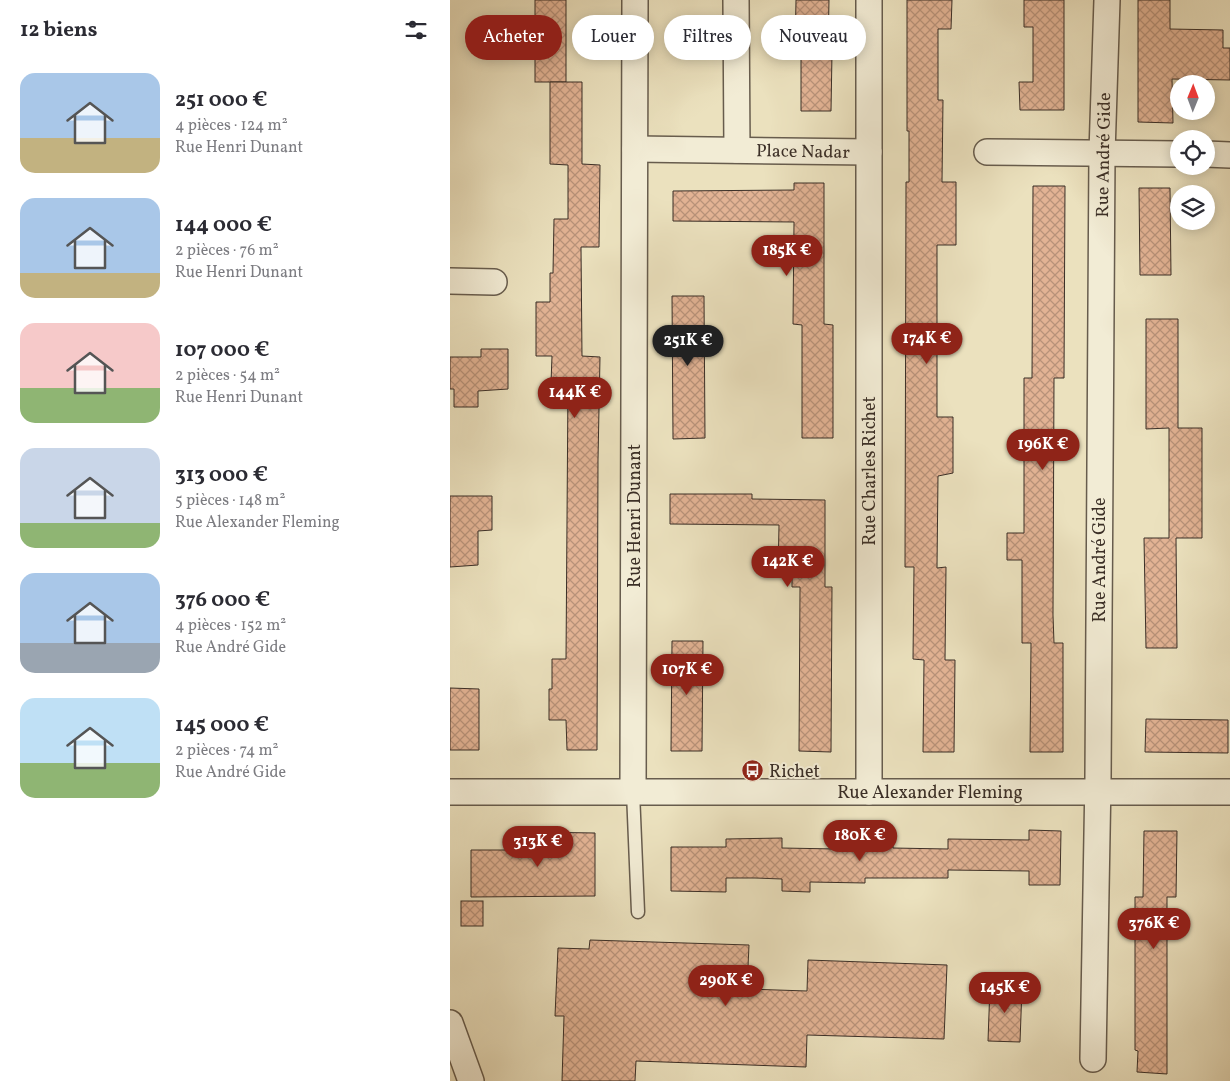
<!DOCTYPE html>
<html lang="fr">
<head>
<meta charset="utf-8">
<style>
	:root { --surface:#fff; --page:#f7f7f7; --text:#2b2b33; --muted:#7c7c81; --accent:#8f2418 }
	body { margin:0; font-family:Vollkorn,serif; background:var(--page); color:var(--text); height:100vh; display:flex; flex-direction:column; font-size:19px; white-space:nowrap }
	* { box-sizing:border-box; margin:0 }
	p { font-size:16px; color:var(--muted) }
	.icon { flex:none; width:28px; height:28px; fill:none; stroke:currentColor; stroke-width:2; stroke-linecap:round; stroke-linejoin:round }
	.map { position:relative; flex:1; overflow:hidden }
	.panel { display:flex; flex-direction:column; background:var(--surface); width:450px }
	.panel>* { flex:none }
	.top-card { position:absolute; left:15px; top:15px; width:475px; height:45px; display:flex; gap:10px }
	.needle { width:32px; rotate:1deg }
	.tools { position:absolute; left:720px; top:75px; display:grid; gap:10px }
	.tools a { display:grid; place-items:center; width:45px; height:45px; border-radius:50%; background:var(--surface); box-shadow:0 2px 12px #0003; font-size:25px }
	.price { position:absolute; translate:-50% -42px; padding:0 11px; border-radius:18px; background:var(--accent); color:#fff; font-size:16px; line-height:32px; filter:drop-shadow(0 1px 2px #0008) }
	.price::after { content:''; position:absolute; left:50%; top:30px; width:15px; height:11px; margin-left:-8px; background:inherit; clip-path:polygon(0 0,100% 0,50% 100%) }
	.price.on { background:#222; color:#fff }
	ul { padding:0; list-style:none }
	li { display:flex; align-items:center; gap:15px; height:125px; padding:0 20px }
	li span { display:grid; place-items:center; flex:none; width:140px; height:100px; border-radius:15px; color:#555 }
	li>.icon { margin-inline-start:auto }
	span .icon { width:60px; height:60px; fill:#fffc; stroke-width:1 }
	li b { font-size:21px }
	h2 { display:flex; justify-content:space-between; align-items:center; height:60px; padding:0 20px; font-size:21px }
	.pill { padding:0 18px; border-radius:22px; background:var(--surface); box-shadow:0 2px 12px #0003; font-size:18px; line-height:45px }
	.pill.on { background:var(--accent); color:#fff }
	main { display:flex; flex:1; min-height:0 }
	.map>svg:first-child { display:block }
</style>
</head>
<body>
<main>
<section class="panel">
<h2>12 biens<svg class="icon" aria-label="filters" viewBox="0 0 24 24"><path d="M4 7h16M4 17h16"/><circle cx="9" cy="7" r="2"/><circle cx="15" cy="17" r="2"/></svg></h2>
<ul>
<li><span style="background:linear-gradient(#a9c7e8 65%,#c2b280 0)"><svg class="icon" aria-label="home" viewBox="0 0 24 24"><path d="M3 11l9-7 9 7M6 9v11h12V9"/></svg></span><div><b>251 000 €</b><p>4 pièces · 124 m²</p><p>Rue Henri Dunant</p></div></li>
<li><span style="background:linear-gradient(#a9c7e8 75%,#c2b280 0)"><svg class="icon" aria-label="home" viewBox="0 0 24 24"><path d="M3 11l9-7 9 7M6 9v11h12V9"/></svg></span><div><b>144 000 €</b><p>2 pièces · 76 m²</p><p>Rue Henri Dunant</p></div></li>
<li><span style="background:linear-gradient(#f6c9c9 65%,#8fb573 0)"><svg class="icon" aria-label="home" viewBox="0 0 24 24"><path d="M3 11l9-7 9 7M6 9v11h12V9"/></svg></span><div><b>107 000 €</b><p>2 pièces · 54 m²</p><p>Rue Henri Dunant</p></div></li>
<li><span style="background:linear-gradient(#c9d6e8 75%,#8fb573 0)"><svg class="icon" aria-label="home" viewBox="0 0 24 24"><path d="M3 11l9-7 9 7M6 9v11h12V9"/></svg></span><div><b>313 000 €</b><p>5 pièces · 148 m²</p><p>Rue Alexander Fleming</p></div></li>
<li><span style="background:linear-gradient(#a9c7e8 70%,#9aa5b1 0)"><svg class="icon" aria-label="home" viewBox="0 0 24 24"><path d="M3 11l9-7 9 7M6 9v11h12V9"/></svg></span><div><b>376 000 €</b><p>4 pièces · 152 m²</p><p>Rue André Gide</p></div></li>
<li><span style="background:linear-gradient(#bfe0f5 65%,#8fb573 0)"><svg class="icon" aria-label="home" viewBox="0 0 24 24"><path d="M3 11l9-7 9 7M6 9v11h12V9"/></svg></span><div><b>145 000 €</b><p>2 pièces · 74 m²</p><p>Rue André Gide</p></div></li>
</ul>
</section>
<div class="map">
<svg width="780" height="1081" viewBox="0 0 780 1081">
	<defs>
		<pattern id="building-cross-hatch" width="8" height="8" patternUnits="userSpaceOnUse" patternTransform="scale(1.25)"><rect width="8" height="8" fill="#e2b394"/><path d="M0 0l8 8M0 8l8-8" fill="none" stroke="#b89279"/></pattern>
	</defs>
	<rect width="100%" height="100%" fill="#ebe1be"/>
	<filter id="stains"><feTurbulence type="fractalNoise" baseFrequency=".004" numOctaves="4"/><feColorMatrix values="0 0 0 0 .2 0 0 0 0 .09 0 0 0 0 .02 0 0 0 .5 -.17"/></filter>
	<radialGradient id="worn" r=".72"><stop offset=".6" stop-color="#630" stop-opacity="0"/><stop offset="1" stop-color="#630" stop-opacity=".3"/></radialGradient>
	<g fill="url(#building-cross-hatch)" stroke="#3b2f27">
		<rect x="85" y="0" width="31" height="82"/>
		<polygon points="346,0 379,0 378,52 382,53 381,111 351,111 351,53 345,52"/>
		<polygon points="457,0 502,0 501,29 488,29 488,100 493,100 492,182 506,182 506,245 487,245 487,417 503,417 503,473 488,476 487,568 496,567 495,660 505,660 504,752 473,752 474,660 463,659 464,567 455,567 456,182 459,182 459,131 457,131"/>
		<polygon points="574,0 614,0 614,110 570,110 569,82 583,82 583,27 574,27"/>
		<polygon points="688,0 720,0 720,29 773,30 773,48 780,48 780,80 722,79 723,123 688,122"/>
		<polygon points="100,82 132,82 132,164 150,165 149,247 131,247 132,356 150,357 148,460 147,750 117,750 116,720 99,720 99,689 102,689 102,659 116,659 118,383 101,383 102,356 86,356 86,302 100,302 100,273 103,273 104,219 118,219 118,165 100,164"/>
		<polygon points="344,183 374,183 374,324 383,325 383,438 352,438 352,325 343,324 344,222 223,221 223,191 344,190"/>
		<polygon points="583,186 615,186 614,378 604,378 603,615 604,643 613,643 613,752 580,752 581,643 572,643 572,560 557,560 557,533 574,533 574,378 582,378"/>
		<polygon points="689,188 720,188 721,275 690,275"/>
		<polygon points="222,296 254,296 255,438 223,439"/>
		<polygon points="696,319 728,319 728,428 752,428 752,538 726,538 727,648 696,648 694,538 719,538 719,428 696,429"/>
		<polygon points="31,349 58,349 58,389 28,391 28,407 4,407 4,389 0,389 0,357 31,357"/>
		<polygon points="220,494 302,494 302,499 375,500 375,587 382,587 381,752 349,751 350,587 342,587 342,574 328,574 329,525 220,524"/>
		<polygon points="0,496 42,496 42,530 28,531 28,565 0,567"/>
		<polygon points="222,641 253,641 252,751 221,751"/>
		<polygon points="0,688 29,689 29,750 0,750"/>
		<polygon points="696,719 778,720 778,753 695,752"/>
		<polygon points="579,830 611,831 610,885 579,885 579,871 498,870 498,878 415,878 415,883 360,882 360,892 332,891 332,879 305,878 276,878 276,892 221,891 221,847 276,847 276,839 332,838 332,848 387,849 387,839 443,839 443,848 498,849 498,839 579,840"/>
		<polygon points="694,831 727,831 726,897 717,897 717,1074 687,1072 688,1051 685,1050 685,897 693,897"/>
		<polygon points="83,832 145,833 145,896 21,897 21,850 83,850"/>
		<rect x="11" y="901" width="22" height="25"/>
		<polygon points="140,940 299,945 297,989 357,991 358,960 497,965 494,1039 357,1035 356,1067 186,1061 185,1081 112,1081 114,1016 105,1016 108,948 139,949"/>
		<polygon points="540,986 572,988 570,1042 538,1041"/>
	</g>
	<g fill="none" stroke-linecap="round" stroke-linejoin="round">
		<defs>
			<polyline id="service" points="183,792 188,912"/>
			<g id="minor">
				<polyline points="286,0 287,150"/>
				<polyline points="185,149 419,152"/>
				<polyline points="537,152 729,154"/>
				<polyline points="756,154 780,155"/>
				<polyline points="0,281 44,282"/>
				<polyline points="0,792 780,792"/>
				<polyline points="183,792 185,0"/>
				<polyline points="419,792 419,0"/>
				<polyline points="0,1023 21,1081"/>
				<polyline points="643,1059 648,778 652,153 657,0"/>
			</g>
		</defs>
		<use href="#service" stroke="#675c4d" stroke-width="15"/>
		<use href="#minor" stroke="#675c4d" stroke-width="28"/>
		<use href="#service" stroke="#f2ecd5" stroke-width="12"/>
		<use href="#minor" stroke="#f2ecd5" stroke-width="25"/>
	</g>
	<defs>
		<symbol id="bus-disc" viewBox="-11 -11 22 22"><circle r="9.5" fill="#8f2418" stroke="#f2ecd5"/><path d="M-5-6H5V4H4V6H2V4H-2V6H-4V4H-5ZM-3.5-4V0h7V-4ZM-3.5 1.2v1.5H-2V1.2ZM2 1.2v1.5H3.5V1.2Z" fill="#fff"/></symbol>
	</defs>
	<g fill-rule="evenodd">
		<use href="#bus-disc" x="290" y="758" width="25" height="25"/>
	</g>
	<g text-anchor="middle" stroke-width="4" stroke-linejoin="round" paint-order="stroke">
		<g font-size="18" fill="#3b2f27" stroke="#f2ecd5">
			<text transform="translate(353 151) rotate(1)" y="6">Place Nadar</text>
			<text transform="translate(653 155) rotate(-89)" y="6">Rue André Gide</text>
			<text transform="translate(419 471) rotate(-90)" y="6">Rue Charles Richet</text>
			<text transform="translate(184 516) rotate(-90)" y="6">Rue Henri Dunant</text>
			<text transform="translate(649 560) rotate(-90)" y="6">Rue André Gide</text>
			<text x="480" y="798">Rue Alexander Fleming</text>
		</g>
		<g font-size="18" fill="#3b2f27" stroke="#f2ecd5" text-anchor="start">
			<text x="319" y="777">Richet</text>
		</g>
	</g>
	<rect width="100%" height="100%" filter="url(#stains)"/>
	<rect width="100%" height="100%" fill="url(#worn)"/>
</svg>
<div class="tools">
<a><svg class="needle" viewBox="-14 -14 28 28"><path d="M0-13l5 13h-10z" fill="#e53935"/><path d="M0 13l5-13h-10z" fill="#7c7c81"/></svg></a>
<a><svg class="icon" aria-label="locate" viewBox="0 0 24 24"><circle cx="12" cy="12" r="6"/><path d="M12 2v4M12 18v4M2 12h4M18 12h4"/></svg></a>
<a><svg class="icon" aria-label="layers" viewBox="0 0 24 24"><path d="M12 4l9 5-9 5-9-5zM3 14l9 5 9-5"/></svg></a>
</div>
<b class="price" style="left:337px;top:277px">185K €</b>
<b class="price" style="left:477px;top:365px">174K €</b>
<b class="price on" style="left:238px;top:367px">251K €</b>
<b class="price" style="left:125px;top:419px">144K €</b>
<b class="price" style="left:593px;top:471px">196K €</b>
<b class="price" style="left:338px;top:588px">142K €</b>
<b class="price" style="left:237px;top:696px">107K €</b>
<b class="price" style="left:410px;top:862px">180K €</b>
<b class="price" style="left:88px;top:868px">313K €</b>
<b class="price" style="left:704px;top:950px">376K €</b>
<b class="price" style="left:276px;top:1007px">290K €</b>
<b class="price" style="left:555px;top:1014px">145K €</b>
<div class="top-card">
<a class="pill on">Acheter</a>
<a class="pill">Louer</a>
<a class="pill">Filtres</a>
<a class="pill">Nouveau</a>
</div>
</div>
</main>
</body>
</html>
